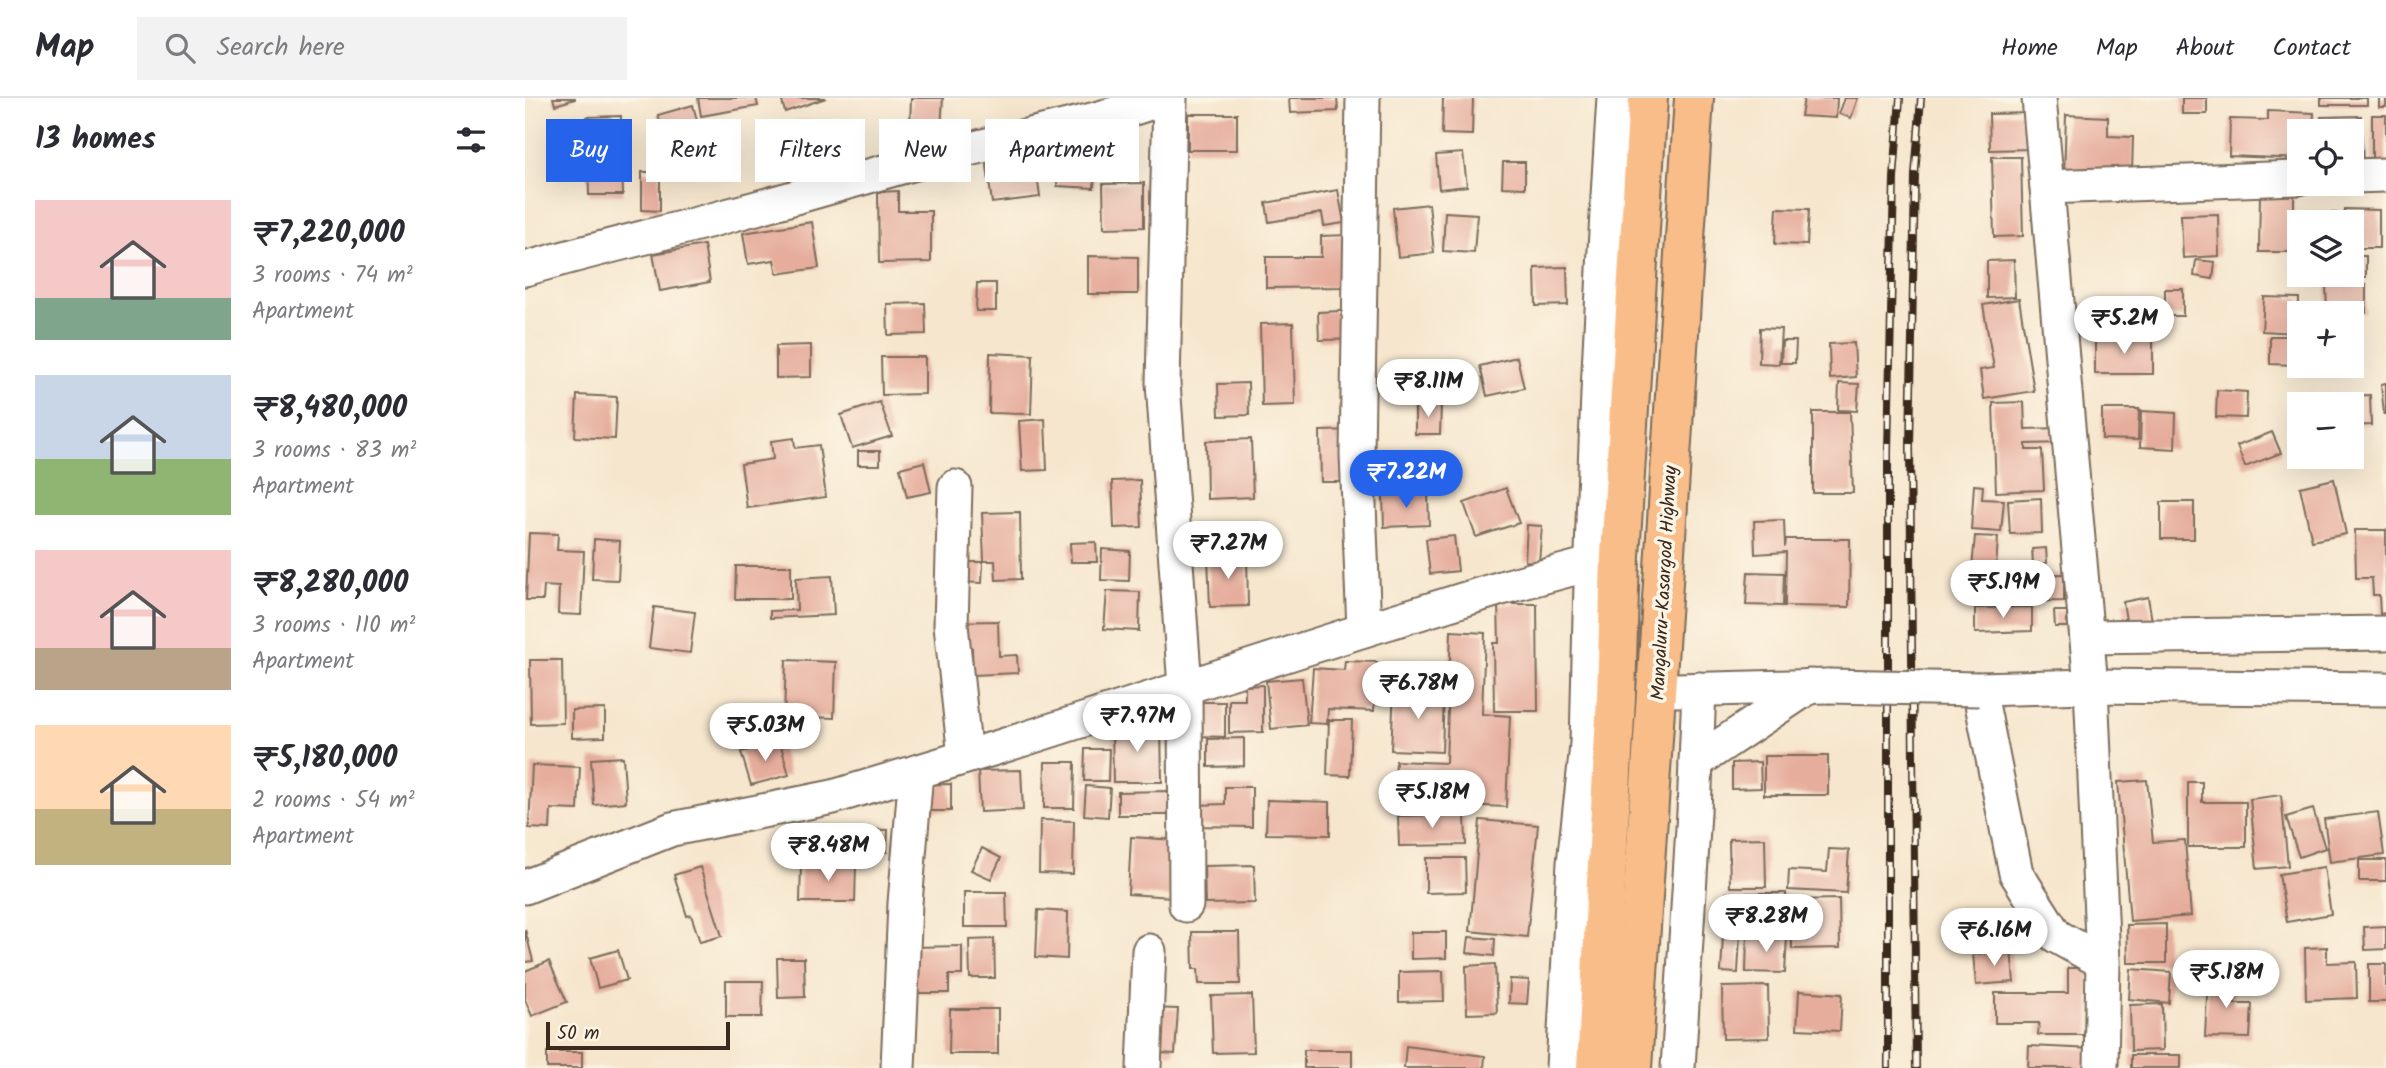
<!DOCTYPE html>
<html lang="en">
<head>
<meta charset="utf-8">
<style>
	:root { --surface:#fff; --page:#f2f2f3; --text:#2b2b33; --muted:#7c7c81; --line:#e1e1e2; --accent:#2563eb }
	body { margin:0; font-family:Kalam,sans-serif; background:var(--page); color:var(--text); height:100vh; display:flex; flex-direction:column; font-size:26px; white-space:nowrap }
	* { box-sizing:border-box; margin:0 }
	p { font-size:23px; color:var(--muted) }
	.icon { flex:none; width:38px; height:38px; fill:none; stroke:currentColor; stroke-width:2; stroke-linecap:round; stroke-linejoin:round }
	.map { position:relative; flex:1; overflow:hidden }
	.panel { display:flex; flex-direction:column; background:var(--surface); width:525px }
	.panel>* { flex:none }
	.hud { position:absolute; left:21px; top:21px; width:665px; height:63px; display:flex; gap:14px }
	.controls { position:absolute; left:1762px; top:21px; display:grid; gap:14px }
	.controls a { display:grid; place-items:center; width:77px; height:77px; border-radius:0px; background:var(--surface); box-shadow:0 7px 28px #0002; font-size:35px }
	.scale { position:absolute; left:21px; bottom:18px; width:184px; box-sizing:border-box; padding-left:7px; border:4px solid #3b2a1e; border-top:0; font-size:19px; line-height:24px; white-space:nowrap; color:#3b2a1e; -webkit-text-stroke:5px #fcf5e5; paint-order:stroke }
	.price { position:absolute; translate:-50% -60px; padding:0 16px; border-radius:24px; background:#fff; color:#222; font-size:23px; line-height:46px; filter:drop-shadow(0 2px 4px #0008) }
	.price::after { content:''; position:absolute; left:50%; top:42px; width:21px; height:16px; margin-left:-10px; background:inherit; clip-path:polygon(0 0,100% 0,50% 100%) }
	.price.on { background:var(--accent); color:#fff }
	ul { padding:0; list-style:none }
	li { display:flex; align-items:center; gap:21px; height:175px; padding:0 35px }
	li span { display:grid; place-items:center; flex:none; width:196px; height:140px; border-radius:0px; color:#555 }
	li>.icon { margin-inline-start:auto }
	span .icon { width:84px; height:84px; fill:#fffc; stroke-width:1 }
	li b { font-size:30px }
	h2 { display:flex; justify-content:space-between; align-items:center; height:84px; padding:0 35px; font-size:30px }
	.chip { padding:0 24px; border-radius:0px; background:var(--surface); box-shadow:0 7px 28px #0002; font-size:24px; line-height:63px }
	.chip.on { background:var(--accent); color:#fff }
	header { display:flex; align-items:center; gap:42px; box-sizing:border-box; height:98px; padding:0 35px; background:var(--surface); border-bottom:2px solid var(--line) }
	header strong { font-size:33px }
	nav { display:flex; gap:38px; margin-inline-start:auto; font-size:24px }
	.search { width:490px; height:63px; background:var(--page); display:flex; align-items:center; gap:18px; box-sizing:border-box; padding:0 24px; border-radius:0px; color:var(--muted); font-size:26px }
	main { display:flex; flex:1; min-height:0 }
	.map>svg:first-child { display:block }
</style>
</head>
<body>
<header>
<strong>Map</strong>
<div class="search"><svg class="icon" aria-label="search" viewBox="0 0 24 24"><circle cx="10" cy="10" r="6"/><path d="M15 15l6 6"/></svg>Search here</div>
<nav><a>Home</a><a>Map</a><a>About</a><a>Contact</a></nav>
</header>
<main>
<section class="panel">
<h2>13 homes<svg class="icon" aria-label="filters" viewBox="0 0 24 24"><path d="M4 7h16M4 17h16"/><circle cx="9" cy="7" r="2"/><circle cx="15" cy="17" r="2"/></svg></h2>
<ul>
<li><span style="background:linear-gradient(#f6c9c9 70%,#7fa58c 0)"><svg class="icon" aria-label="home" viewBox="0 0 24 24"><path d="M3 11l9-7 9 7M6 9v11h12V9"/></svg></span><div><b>₹7,220,000</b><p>3 rooms · 74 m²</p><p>Apartment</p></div></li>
<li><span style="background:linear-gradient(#c9d6e8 60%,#8fb573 0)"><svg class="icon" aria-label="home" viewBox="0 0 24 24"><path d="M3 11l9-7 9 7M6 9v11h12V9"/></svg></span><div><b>₹8,480,000</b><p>3 rooms · 83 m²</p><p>Apartment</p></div></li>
<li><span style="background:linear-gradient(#f6c9c9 70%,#b9a48a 0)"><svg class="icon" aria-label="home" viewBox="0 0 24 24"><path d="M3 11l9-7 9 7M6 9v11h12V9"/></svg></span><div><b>₹8,280,000</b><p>3 rooms · 110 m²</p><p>Apartment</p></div></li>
<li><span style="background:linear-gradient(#ffd9b3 60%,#c2b280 0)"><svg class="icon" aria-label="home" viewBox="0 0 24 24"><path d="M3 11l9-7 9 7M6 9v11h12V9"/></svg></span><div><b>₹5,180,000</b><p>2 rooms · 54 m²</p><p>Apartment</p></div></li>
</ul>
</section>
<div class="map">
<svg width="1861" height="970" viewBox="0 0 1861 970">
	<rect width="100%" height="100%" fill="#fcf5e5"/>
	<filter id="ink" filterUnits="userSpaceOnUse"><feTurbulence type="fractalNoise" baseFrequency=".0143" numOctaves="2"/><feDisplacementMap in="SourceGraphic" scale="14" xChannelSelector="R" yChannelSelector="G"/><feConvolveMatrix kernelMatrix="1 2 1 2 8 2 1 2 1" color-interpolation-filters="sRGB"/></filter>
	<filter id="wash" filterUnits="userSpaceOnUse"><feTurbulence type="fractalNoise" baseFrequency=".00686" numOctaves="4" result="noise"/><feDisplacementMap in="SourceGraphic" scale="28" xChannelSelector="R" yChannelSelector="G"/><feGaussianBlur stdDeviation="1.57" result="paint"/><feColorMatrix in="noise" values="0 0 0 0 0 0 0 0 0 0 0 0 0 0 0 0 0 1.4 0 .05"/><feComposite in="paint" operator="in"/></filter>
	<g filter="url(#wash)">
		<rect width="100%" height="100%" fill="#f6e6cd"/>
		<g id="blocks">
			<g fill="#e6ad9d">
				<polygon points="28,0 50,0 50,1 30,7"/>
				<polygon points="173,0 231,0 233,8 176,18"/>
				<polygon points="256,0 301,0 260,14"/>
				<polygon points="386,0 418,0 416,30 385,29"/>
				<polygon points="764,0 812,0 813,13 765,15"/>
				<polygon points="918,0 948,0 947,37 917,36"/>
				<polygon points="1279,0 1312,0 1311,20 1276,18"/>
				<polygon points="1320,0 1333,0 1326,20 1314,16"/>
				<rect x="1657" y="0" width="25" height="16"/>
				<rect x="1796" y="0" width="46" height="7"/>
				<rect x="1854" y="0" width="7" height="9"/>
				<polygon points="168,7 180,53 145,62 133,17"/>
				<polygon points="1743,13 1789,15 1788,33 1774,33 1774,61 1704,58 1705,21 1743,22"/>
				<polygon points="1506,15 1506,51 1465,52 1464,16"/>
				<rect x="663" y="16" width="49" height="36"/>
				<polygon points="1541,17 1583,19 1583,38 1608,39 1607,76 1539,80"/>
				<rect x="1847" y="17" width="14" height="54"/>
				<polygon points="96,18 98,97 64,97 62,19"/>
				<polygon points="1836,18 1838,69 1827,69 1827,33 1796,33 1796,19"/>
				<polygon points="306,22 307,53 271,54 271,23"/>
				<polygon points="534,47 571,49 569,90 532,88"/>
				<polygon points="938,55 942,88 914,91 911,57"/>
				<polygon points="1467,59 1496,59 1498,138 1469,139"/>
				<polygon points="510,62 515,99 467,105 462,68"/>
				<polygon points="978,64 1000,64 1000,90 977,89"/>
				<polygon points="117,74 135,74 135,113 117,112"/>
				<polygon points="619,85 619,129 579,130 578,86"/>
				<polygon points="813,92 819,125 799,128 797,115 744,124 741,105"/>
				<polygon points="373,93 373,113 406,113 406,164 354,165 353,94"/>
				<polygon points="1769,95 1769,154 1734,154 1735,96"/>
				<polygon points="904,106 909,155 873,159 868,110"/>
				<polygon points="1252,110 1284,111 1282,147 1250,146"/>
				<polygon points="1819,111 1854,112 1854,150 1827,150 1827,124 1819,124"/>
				<polygon points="920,114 952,116 949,155 918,153"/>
				<rect x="1775" y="115" width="37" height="9"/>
				<polygon points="1693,116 1694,158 1658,160 1656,117"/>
				<polygon points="287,124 294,170 252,176 249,162 223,166 218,135"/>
				<polygon points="823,137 824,189 741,190 741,159 796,159 796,138"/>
				<polygon points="179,147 185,184 135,193 128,156"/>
				<polygon points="563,158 613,159 613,196 563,196"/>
				<polygon points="1827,158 1841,158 1841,179 1826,179"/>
				<polygon points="1489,162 1490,199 1462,200 1462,163"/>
				<polygon points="1671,162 1690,164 1688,181 1669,178"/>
				<polygon points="1042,169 1043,207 1011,208 1010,170"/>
				<polygon points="452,185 471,185 471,213 451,213"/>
				<polygon points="1841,186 1841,215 1802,215 1801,187"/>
				<rect x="1640" y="191" width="18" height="27"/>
				<polygon points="1739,199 1774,200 1773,235 1737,233"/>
				<polygon points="1494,201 1509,293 1459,301 1455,272 1469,270 1458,207"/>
				<polygon points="400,205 401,236 363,237 362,206"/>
				<polygon points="839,212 840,241 794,242 793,214"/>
				<polygon points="768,225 770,307 737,308 735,226"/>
				<polygon points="1235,230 1256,231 1254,266 1234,265"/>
				<polygon points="1745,238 1774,238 1774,267 1745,266"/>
				<polygon points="1628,240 1628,276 1570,276 1570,241"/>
				<polygon points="1257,243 1271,243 1270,265 1256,265"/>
				<polygon points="1329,245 1331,279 1305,281 1304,246"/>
				<polygon points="286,247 286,279 251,280 251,248"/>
				<polygon points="465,255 508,257 506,316 464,315"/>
				<polygon points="356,259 400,259 400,296 357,297"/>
				<polygon points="992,259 999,290 962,298 955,268"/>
				<polygon points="723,285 724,317 694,318 693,286"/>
				<polygon points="1314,285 1334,286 1332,313 1313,312"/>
				<polygon points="1861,285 1861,316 1859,316 1856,286"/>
				<polygon points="1692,292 1722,294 1721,320 1691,319"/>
				<polygon points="52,297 92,299 90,341 50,339"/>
				<polygon points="1845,297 1846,327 1827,328 1827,306 1791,306 1790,299"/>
				<polygon points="355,304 367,338 327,350 316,317"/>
				<polygon points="1499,304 1500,331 1536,330 1537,345 1501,346 1501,352 1517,352 1519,392 1471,394 1468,305"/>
				<polygon points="890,306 916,306 915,336 890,336"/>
				<polygon points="1577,311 1614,311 1613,342 1577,341"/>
				<polygon points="1616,313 1651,315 1650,351 1615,349"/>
				<polygon points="1288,314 1325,314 1328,395 1288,395"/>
				<polygon points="520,321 522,372 497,373 494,323"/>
				<polygon points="831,332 832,384 796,384 795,333"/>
				<polygon points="1747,334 1756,355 1720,369 1712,348"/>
				<polygon points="269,340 270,350 294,347 301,399 222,410 216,366 248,361 246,343"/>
				<polygon points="726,341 728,399 682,401 681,343"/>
				<rect x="333" y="353" width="22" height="14"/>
				<polygon points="399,364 406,394 382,399 375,370"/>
				<polygon points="1809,381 1821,436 1787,443 1775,389"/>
				<polygon points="615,382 617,429 589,430 587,383"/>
				<polygon points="1449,387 1458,388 1457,401 1479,402 1476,434 1446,432"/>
				<polygon points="981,390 994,425 951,439 939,405"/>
				<polygon points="903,395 904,427 859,429 858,397"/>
				<polygon points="1516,400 1517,435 1485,436 1483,402"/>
				<rect x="1636" y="404" width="33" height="37"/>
				<polygon points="495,414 496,481 471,482 470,463 459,463 457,415"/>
				<polygon points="1259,422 1260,449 1261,441 1325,441 1324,509 1260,508 1261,454 1230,456 1229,423"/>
				<polygon points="1002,427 1017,428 1014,464 1000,463"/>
				<polygon points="1830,432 1861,432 1861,515 1855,516 1854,497 1848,497 1847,480 1831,480"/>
				<polygon points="4,435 33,436 32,452 59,453 56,517 33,516 34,489 19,488 18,502 1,502"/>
				<polygon points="929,438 933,473 905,476 901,441"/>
				<polygon points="1450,438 1473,439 1471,471 1447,470"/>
				<polygon points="69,441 95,443 93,482 67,481"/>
				<polygon points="571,444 572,464 546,464 545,445"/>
				<polygon points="1521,450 1522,465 1508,466 1507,451"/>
				<polygon points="577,451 605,453 604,483 576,482"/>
				<polygon points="722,457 723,508 685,509 683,458"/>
				<polygon points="435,464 458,464 457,485 434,484"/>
				<polygon points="211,468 266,468 266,501 210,501"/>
				<polygon points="1223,474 1259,475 1258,508 1221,507"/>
				<polygon points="1539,476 1539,503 1445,505 1445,478"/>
				<polygon points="307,478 309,517 245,520 245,513 272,512 271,480"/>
				<polygon points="582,493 615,494 614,533 579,531"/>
				<polygon points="1623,499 1627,523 1602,528 1598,504"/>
				<polygon points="973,506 1012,506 1013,613 969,613 968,545 974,545"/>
				<polygon points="129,509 170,514 165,555 124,550"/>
				<polygon points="1507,509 1507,533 1450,535 1450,510"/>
				<polygon points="1529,513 1542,513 1542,529 1530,529"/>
				<polygon points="473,523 474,558 492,557 493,575 448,577 447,550 424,551 423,524"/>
				<polygon points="926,533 960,535 957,616 985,618 981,709 869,704 871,663 921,665"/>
				<polygon points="5,562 37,562 38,625 6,626"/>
				<polygon points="261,562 311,564 309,620 259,618"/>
				<polygon points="820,563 852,564 849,613 803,611 802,626 784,625 788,570 819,572"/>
				<polygon points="777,580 782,627 746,631 741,583"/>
				<polygon points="738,587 738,634 704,635 704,602 720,602 720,588"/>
				<polygon points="869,592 919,594 917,654 866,652"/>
				<polygon points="670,604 700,604 700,639 670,638"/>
				<polygon points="80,611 80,639 47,640 47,612"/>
				<polygon points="804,622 827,622 825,678 802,677"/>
				<polygon points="636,628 637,684 588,684 587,629"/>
				<polygon points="719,640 719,668 683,669 683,641"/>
				<polygon points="255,644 264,677 226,687 216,654"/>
				<polygon points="560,651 584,651 583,683 559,683"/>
				<rect x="1239" y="658" width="64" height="39"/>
				<polygon points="98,659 101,704 69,707 66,661"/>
				<polygon points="520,664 550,664 549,710 519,710"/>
				<polygon points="1235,664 1236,690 1207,691 1207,665"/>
				<polygon points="7,667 55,669 53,712 26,711 25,731 4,730"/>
				<polygon points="496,672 498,712 455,714 453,673"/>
				<polygon points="1622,682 1628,744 1660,742 1666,818 1605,823 1593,684"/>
				<polygon points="1663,684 1677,684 1677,704 1721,704 1721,749 1663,749"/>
				<polygon points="426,686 426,713 390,713 390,687"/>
				<polygon points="561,688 585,690 583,719 559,717"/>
				<polygon points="700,689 727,689 727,729 671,728 671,707 700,706"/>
				<polygon points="644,693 645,717 593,717 593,694"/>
				<polygon points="1756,697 1763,768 1732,771 1725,701"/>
				<polygon points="742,702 805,704 805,737 741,736"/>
				<polygon points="1788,711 1800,750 1774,759 1761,719"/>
				<polygon points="1853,714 1859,757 1805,764 1799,721"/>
				<polygon points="940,716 941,747 874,748 873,718"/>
				<polygon points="515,722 549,723 548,776 514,775"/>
				<polygon points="955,722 1013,727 1002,839 945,833"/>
				<polygon points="326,731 363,732 362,754 325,752"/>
				<polygon points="606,739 651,742 647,799 603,796"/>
				<polygon points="1240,740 1241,789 1205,789 1204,741"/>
				<polygon points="457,750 476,760 466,781 446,772"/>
				<polygon points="1304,751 1324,752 1321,795 1263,792 1264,772 1302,774"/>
				<polygon points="901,760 940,760 941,794 901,795"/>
				<rect x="1834" y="762" width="27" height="21"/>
				<polygon points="276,765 331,766 330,804 275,804"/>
				<polygon points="729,767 730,805 680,806 679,768"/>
				<polygon points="175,769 197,838 175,844 166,817 162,818 149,777"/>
				<polygon points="1799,769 1806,816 1762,824 1754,776"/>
				<polygon points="439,794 481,794 482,829 439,829"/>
				<rect x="1201" y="795" width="60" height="39"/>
				<polygon points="1314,801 1315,850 1267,851 1266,802"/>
				<polygon points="513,812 543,814 542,861 511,859"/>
				<polygon points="1641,826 1641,865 1603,865 1602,827"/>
				<polygon points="1861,828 1861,851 1840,852 1839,829"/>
				<polygon points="0,831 8,863 0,864"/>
				<polygon points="667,834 714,834 715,886 674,886 673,871 668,871"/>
				<polygon points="886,834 921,834 921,860 886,861"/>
				<polygon points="1222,836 1262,838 1260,875 1221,874"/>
				<polygon points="1198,837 1215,838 1213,875 1196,874"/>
				<polygon points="944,839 970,841 969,858 942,855"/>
				<polygon points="469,841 470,880 445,880 444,842"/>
				<polygon points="437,848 437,877 424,877 424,895 388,895 388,849"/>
				<polygon points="1802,849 1802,865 1831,864 1832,900 1781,902 1780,850"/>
				<polygon points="93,852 102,882 73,890 65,860"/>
				<polygon points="1486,852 1489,884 1451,887 1448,856"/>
				<polygon points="252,860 279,860 280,899 253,900"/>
				<polygon points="24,863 42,904 7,918 0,902 0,873"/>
				<polygon points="970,866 972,915 942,916 941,868"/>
				<rect x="1844" y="866" width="17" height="38"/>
				<polygon points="1543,870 1564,870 1565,937 1513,937 1514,925 1470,925 1470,895 1543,895"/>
				<polygon points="1606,871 1646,874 1644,905 1604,901"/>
				<polygon points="918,873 919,903 874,904 874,874"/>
				<polygon points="1683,876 1709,877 1708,906 1727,906 1725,940 1680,939"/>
				<polygon points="985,881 1004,882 1002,906 984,905"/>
				<polygon points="201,883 238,883 237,919 201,919"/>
				<polygon points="1243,888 1244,940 1198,941 1197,889"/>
				<polygon points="1274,893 1317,896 1315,933 1272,931"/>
				<polygon points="727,897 729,954 688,955 686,898"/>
				<polygon points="1637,906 1638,952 1606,953 1605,907"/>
				<polygon points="624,910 653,911 650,956 621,954"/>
				<polygon points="425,911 473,911 473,956 424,956"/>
				<polygon points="881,948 960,958 959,970 879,970"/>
				<polygon points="1504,948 1569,951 1568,970 1503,970"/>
				<rect x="779" y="952" width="48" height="18"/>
				<rect x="22" y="954" width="35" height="16"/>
				<rect x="1606" y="957" width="50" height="13"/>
			</g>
		</g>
	</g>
	<g filter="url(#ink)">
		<use href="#blocks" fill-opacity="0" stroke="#7c6c5b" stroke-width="2"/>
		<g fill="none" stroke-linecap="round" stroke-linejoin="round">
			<defs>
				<g id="minor">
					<polyline points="645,0 638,285 660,589 661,807"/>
					<polyline points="838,0 832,356 839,532"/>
					<polyline points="1514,0 1566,588 1578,864"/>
					<polyline points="1827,78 1861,77"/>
					<polyline points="1522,89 1774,80"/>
					<path d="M0,171C68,151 137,136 205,117C278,98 351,75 424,56C496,38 570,25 639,0"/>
					<polyline points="430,389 426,527 440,659"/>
					<polyline points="1562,539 1861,535"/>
					<polyline points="1151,592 1303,588"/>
					<path d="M1062,648C1066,432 1075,216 1089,0"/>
					<polyline points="1171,664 1285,588"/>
					<polyline points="0,789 147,731 308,699 474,649 839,532 983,488 1095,458"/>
					<polyline points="373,970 380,805 391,674"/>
					<polyline points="619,970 624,853"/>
					<polyline points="1038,970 1049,765 1062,648 1072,629"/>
					<polyline points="1153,970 1169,714 1174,591"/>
					<polyline points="1576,970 1578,864 1531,838 1491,775 1454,591 1566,588 1861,591"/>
				</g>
				<g id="highway">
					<polyline points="1071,970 1091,600 1095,458 1123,0"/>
					<polyline points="1107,970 1169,0"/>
				</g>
			</defs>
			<use href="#minor" stroke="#7c6c5b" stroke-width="37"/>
			<use href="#highway" stroke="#7c6c5b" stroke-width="42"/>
			<use href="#minor" stroke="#fff" stroke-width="33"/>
			<use href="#highway" stroke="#f8bd89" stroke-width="38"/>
			<defs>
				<g id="rail">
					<polyline points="1363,970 1363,352 1369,80 1375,0"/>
					<polyline points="1391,970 1385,349 1390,77 1396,0"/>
				</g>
			</defs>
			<use href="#rail" stroke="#3b2a1e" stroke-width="8"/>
			<use href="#rail" stroke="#fcf5e5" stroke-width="5" stroke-dasharray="16" stroke-linecap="butt"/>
			<defs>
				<polyline id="minor-bridge" points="1303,588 1454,591"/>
			</defs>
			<use href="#minor-bridge" stroke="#7c6c5b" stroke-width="37" stroke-linecap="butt"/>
			<use href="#minor-bridge" stroke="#fff" stroke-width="33"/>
		</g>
	</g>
	<g text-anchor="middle" stroke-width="7" stroke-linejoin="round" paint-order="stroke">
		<g font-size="19" fill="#3b2a1e" stroke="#fcf5e5">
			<text transform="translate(1138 485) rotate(-87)" y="7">Mangaluru-Kasargod Highway</text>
		</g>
	</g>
</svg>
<div class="controls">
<a><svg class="icon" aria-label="locate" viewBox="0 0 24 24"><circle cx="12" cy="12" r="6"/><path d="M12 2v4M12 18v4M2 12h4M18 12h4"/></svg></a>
<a><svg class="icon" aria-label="layers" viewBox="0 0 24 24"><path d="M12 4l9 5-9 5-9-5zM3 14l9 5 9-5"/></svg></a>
<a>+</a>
<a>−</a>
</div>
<div class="scale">50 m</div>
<b class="price" style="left:1599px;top:258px">₹5.2M</b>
<b class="price" style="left:903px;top:321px">₹8.11M</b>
<b class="price on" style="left:881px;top:412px">₹7.22M</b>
<b class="price" style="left:703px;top:483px">₹7.27M</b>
<b class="price" style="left:1478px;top:522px">₹5.19M</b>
<b class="price" style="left:893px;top:623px">₹6.78M</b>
<b class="price" style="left:612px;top:656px">₹7.97M</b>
<b class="price" style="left:240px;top:665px">₹5.03M</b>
<b class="price" style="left:907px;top:732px">₹5.18M</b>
<b class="price" style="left:303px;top:785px">₹8.48M</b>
<b class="price" style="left:1241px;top:856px">₹8.28M</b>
<b class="price" style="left:1469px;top:870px">₹6.16M</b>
<b class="price" style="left:1701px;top:912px">₹5.18M</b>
<div class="hud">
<a class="chip on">Buy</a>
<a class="chip">Rent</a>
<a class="chip">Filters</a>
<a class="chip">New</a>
<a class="chip">Apartment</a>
</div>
</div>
</main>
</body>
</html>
